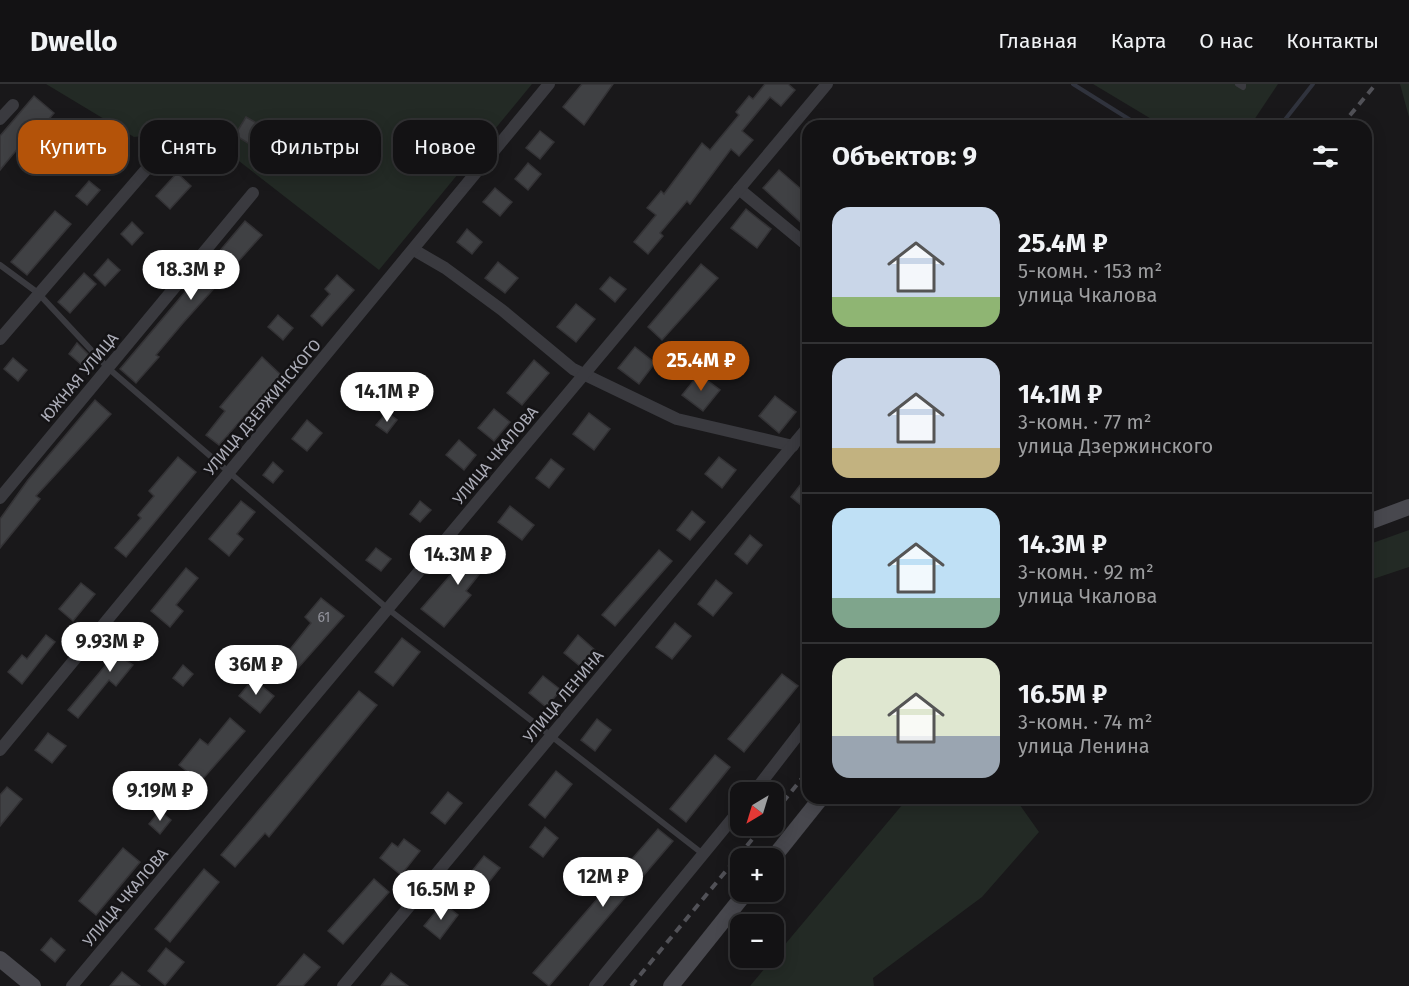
<!DOCTYPE html>
<html lang="ru">
<head>
<meta charset="utf-8">
<style>
	:root { --surface:#131214; --page:#1c1b1d; --text:#f1f3f6; --muted:#9d9ea0; --line:#323234; --accent:#b45309 }
	body { margin:0; font-family:"Fira Sans",sans-serif; background:var(--page); color:var(--text); height:100vh; display:flex; flex-direction:column; font-size:22px; white-space:nowrap }
	* { box-sizing:border-box; margin:0 }
	p { font-size:20px; color:var(--muted) }
	.icon { flex:none; width:33px; height:33px; fill:none; stroke:currentColor; stroke-width:2; stroke-linecap:round; stroke-linejoin:round }
	.map { position:relative; flex:1; overflow:hidden }
	.side { position:absolute; left:802px; top:36px; width:570px; height:684px; display:flex; flex-direction:column; background:var(--surface); border-radius:18px; box-shadow:0 3px 15px #0003,0 0 0 2px var(--line) }
	.side>* { flex:none }
	.top-card { position:absolute; left:18px; top:36px; width:570px; height:54px; display:flex; gap:12px }
	.needle { width:39px; rotate:218deg }
	.buttons { position:absolute; left:730px; top:698px; display:grid; gap:12px }
	.buttons a { display:grid; place-items:center; width:54px; height:54px; border-radius:12px; background:var(--surface); box-shadow:0 3px 15px #0003,0 0 0 2px var(--line); font-size:30px }
	.price { position:absolute; translate:-50% -51px; padding:0 14px; border-radius:21px; background:#fff; color:#222; font-size:20px; line-height:39px; filter:drop-shadow(0 2px 3px #0008) }
	.price::after { content:''; position:absolute; left:50%; top:36px; width:18px; height:14px; margin-left:-9px; background:inherit; clip-path:polygon(0 0,100% 0,50% 100%) }
	.price.active { background:var(--accent); color:#fff }
	ul { padding:0; list-style:none }
	li { display:flex; align-items:center; gap:18px; height:150px; padding:0 30px }
	li+li { border-top:2px solid var(--line) }
	li span { display:grid; place-items:center; flex:none; width:168px; height:120px; border-radius:18px; color:#555 }
	li>.icon { margin-inline-start:auto }
	span .icon { width:72px; height:72px; fill:#fffc; stroke-width:1 }
	li b { font-size:26px }
	h2 { display:flex; justify-content:space-between; align-items:center; height:72px; padding:0 30px; font-size:26px }
	.pill { padding:0 21px; border-radius:18px; background:var(--surface); box-shadow:0 3px 15px #0003,0 0 0 2px var(--line); font-size:21px; line-height:54px }
	.pill.active { background:var(--accent); color:#fff }
	header { display:flex; align-items:center; gap:36px; box-sizing:border-box; height:84px; padding:0 30px; background:var(--surface); border-bottom:2px solid var(--line) }
	header strong { font-size:28px }
	nav { display:flex; gap:33px; margin-inline-start:auto; font-size:21px }
	.map>svg:first-child { display:block }
</style>
</head>
<body>
<header>
<strong>Dwello</strong>
<nav><a>Главная</a><a>Карта</a><a>О нас</a><a>Контакты</a></nav>
</header>
<div class="map">
<svg width="1409" height="902" viewBox="0 0 1409 902">
	<rect width="100%" height="100%" fill="#19181a"/>
	<g fill="#232a25">
		<polygon points="46,0 532,0 379,186 199,46 134,53"/>
		<polygon points="1093,0 1278,0 1250,42 1163,42"/>
		<polygon points="1400,0 1409,0 1409,33"/>
		<polygon points="1409,446 1409,483 1367,497 1367,461"/>
		<polygon points="908,714 1015,714 1039,748 982,813 873,894 874,902 750,902"/>
	</g>
	<g fill="none" stroke-linecap="round" stroke-linejoin="round">
		<g stroke="#30333d" stroke-width="4">
			<polyline points="1073,0 1140,42"/>
			<polyline points="1280,42 1313,0"/>
		</g>
	</g>
	<g fill="#404144" stroke="#343336" stroke-width="1.5">
		<polygon points="582,0 613,0 584,41 563,23"/>
		<polygon points="765,0 788,0 795,6 781,22 770,13 742,47 753,56 739,72 731,65 690,120 687,117 660,149 663,152 648,170 634,158 656,131 647,124 661,107 664,110 702,59 710,66 739,31 736,28 749,12 753,15"/>
		<polygon points="34,12 54,29 23,66 19,63 0,86 0,52"/>
		<polygon points="246,33 262,42 251,61 235,51"/>
		<polygon points="540,47 554,58 540,75 526,64"/>
		<polygon points="528,79 541,90 528,106 515,95"/>
		<polygon points="779,86 808,111 808,145 763,104"/>
		<polygon points="177,89 191,102 170,125 156,112"/>
		<polygon points="89,97 100,106 87,121 76,112"/>
		<polygon points="495,104 512,118 500,132 483,118"/>
		<polygon points="746,125 771,145 757,164 731,144"/>
		<polygon points="55,127 71,140 27,191 11,178"/>
		<polygon points="245,137 262,151 183,239 156,271 159,273 136,299 120,285"/>
		<polygon points="132,138 143,149 132,161 121,150"/>
		<polygon points="467,145 482,158 472,170 457,158"/>
		<polygon points="108,175 120,186 105,202 94,191"/>
		<polygon points="498,178 518,194 505,209 485,194"/>
		<polygon points="701,180 718,194 662,256 648,243"/>
		<polygon points="84,189 96,200 70,229 58,218"/>
		<polygon points="337,191 354,206 322,242 311,232 330,210 325,205"/>
		<polygon points="610,193 626,205 615,218 600,205"/>
		<polygon points="576,220 595,235 576,258 557,243"/>
		<polygon points="278,231 293,244 283,256 268,243"/>
		<polygon points="77,259 91,273 83,282 69,270"/>
		<polygon points="635,263 655,279 639,300 618,284"/>
		<polygon points="262,273 281,291 219,361 206,351 225,327 220,323"/>
		<polygon points="13,274 27,286 18,297 4,285"/>
		<polygon points="534,276 549,289 522,321 507,309"/>
		<polygon points="699,290 720,306 703,327 682,311"/>
		<polygon points="775,312 796,328 779,349 759,332"/>
		<polygon points="95,316 111,330 36,412 40,415 0,464 0,435 28,396"/>
		<polygon points="494,325 510,338 494,357 478,344"/>
		<polygon points="387,328 397,336 387,349 376,341"/>
		<polygon points="589,329 610,345 594,366 573,350"/>
		<polygon points="307,336 322,349 307,367 292,355"/>
		<polygon points="459,356 476,371 464,386 446,371"/>
		<polygon points="178,373 196,388 126,473 115,464 141,434 138,431 154,412 149,407"/>
		<polygon points="719,373 736,386 722,404 705,390"/>
		<polygon points="551,375 564,385 549,404 536,394"/>
		<polygon points="273,378 283,387 273,399 263,391"/>
		<polygon points="808,391 808,427 791,413"/>
		<polygon points="241,417 255,428 237,450 243,455 229,472 209,455"/>
		<polygon points="420,417 431,426 420,438 410,430"/>
		<polygon points="510,422 534,441 522,456 498,438"/>
		<polygon points="692,427 705,438 690,456 677,446"/>
		<polygon points="750,451 762,461 747,480 735,470"/>
		<polygon points="480,457 495,470 466,507 471,511 444,543 421,525"/>
		<polygon points="376,464 391,475 381,487 366,476"/>
		<polygon points="659,466 672,477 615,542 602,531"/>
		<polygon points="186,484 198,494 176,521 183,527 170,543 151,527"/>
		<polygon points="716,496 732,509 713,532 698,520"/>
		<polygon points="81,499 95,510 73,537 59,525"/>
		<polygon points="321,514 344,532 298,584 284,573 311,539 305,533"/>
		<polygon points="675,539 691,552 672,575 656,563"/>
		<polygon points="137,544 147,552 127,577 133,581 116,602 109,596 78,634 68,626"/>
		<polygon points="46,551 55,558 22,600 8,588 22,571 27,575"/>
		<polygon points="578,551 595,566 581,583 564,569"/>
		<polygon points="402,554 420,568 393,602 375,588"/>
		<polygon points="183,581 193,590 183,602 173,594"/>
		<polygon points="782,590 798,602 744,668 728,655"/>
		<polygon points="543,592 561,606 546,623 529,609"/>
		<polygon points="253,595 274,612 260,629 239,612"/>
		<polygon points="359,607 377,621 269,753 265,749 235,783 221,771"/>
		<polygon points="230,634 245,647 200,698 179,681 200,655 208,661"/>
		<polygon points="597,635 611,646 595,667 581,656"/>
		<polygon points="48,649 66,662 52,679 35,666"/>
		<polygon points="715,671 730,683 686,738 670,725"/>
		<polygon points="556,687 572,700 545,734 529,721"/>
		<polygon points="146,694 160,705 151,716 137,705"/>
		<polygon points="7,703 22,715 0,742 0,711"/>
		<polygon points="448,708 462,719 445,740 431,729"/>
		<polygon points="160,727 171,736 160,750 149,740"/>
		<polygon points="545,743 558,754 543,773 530,763"/>
		<polygon points="658,745 673,757 549,902 533,889"/>
		<polygon points="404,755 420,767 401,791 380,774 392,759 398,763"/>
		<polygon points="123,764 140,778 96,831 79,817"/>
		<polygon points="484,772 500,784 481,808 465,796"/>
		<polygon points="204,785 219,798 170,858 155,845"/>
		<polygon points="374,795 389,808 343,860 328,847"/>
		<polygon points="443,819 458,831 440,855 424,842"/>
		<polygon points="51,854 65,866 55,878 41,866"/>
		<polygon points="166,864 184,878 165,901 148,887"/>
		<polygon points="304,870 320,883 303,902 277,902"/>
		<polygon points="122,888 140,902 110,902"/>
		<polygon points="391,889 408,902 381,902"/>
	</g>
	<g fill="none" stroke-linecap="round" stroke-linejoin="round">
		<g stroke="#3a3a3f" stroke-width="6">
			<polyline points="1238,0 1243,3 1243,0"/>
			<polyline points="0,181 38,209 108,284 388,525 703,770"/>
		</g>
		<g stroke="#3a3a3f" stroke-width="12">
			<polyline points="0,35 13,21"/>
			<polyline points="739,105 808,162"/>
			<polyline points="414,166 445,184 502,226 573,285 677,335 793,362"/>
			<polyline points="0,255 169,59"/>
			<polyline points="0,414 253,109"/>
			<polyline points="0,666 549,0"/>
			<polyline points="754,708 808,638"/>
			<polyline points="72,902 827,0"/>
			<polyline points="343,902 808,343"/>
			<polyline points="595,902 741,724"/>
		</g>
		<g stroke="#48484e" stroke-width="16">
			<polyline points="1366,439 1409,423"/>
			<polyline points="773,774 821,714"/>
			<polyline points="0,875 33,902"/>
			<polyline points="671,902 747,807"/>
		</g>
		<g stroke="#515157" stroke-width="4" stroke-dasharray="8 6" stroke-linecap="butt">
			<polyline points="1341,42 1376,0"/>
			<polyline points="774,729 808,687"/>
			<polyline points="631,902 764,741"/>
		</g>
	</g>
	<g text-anchor="middle" stroke-width="5" stroke-linejoin="round" paint-order="stroke">
		<g font-size="14" fill="#91929b">
			<text x="324" y="538">61</text>
		</g>
		<g font-size="16" fill="#acadb8" stroke="#141315">
			<text transform="translate(79 293) rotate(-50)" y="6">ЮЖНАЯ УЛИЦА</text>
			<text transform="translate(262 323) rotate(-50)" y="6">УЛИЦА ДЗЕРЖИНСКОГО</text>
			<text transform="translate(495 371) rotate(-50)" y="6">УЛИЦА ЧКАЛОВА</text>
			<text transform="translate(563 612) rotate(-50)" y="6">УЛИЦА ЛЕНИНА</text>
			<text transform="translate(125 813) rotate(-50)" y="6">УЛИЦА ЧКАЛОВА</text>
		</g>
	</g>
</svg>
<div class="buttons">
<a><svg class="needle" viewBox="-14 -14 28 28"><path d="M0-13l5 13h-10z" fill="#e53935"/><path d="M0 13l5-13h-10z" fill="#9d9ea0"/></svg></a>
<a>+</a>
<a>−</a>
</div>
<b class="price" style="left:191px;top:217px">18.3M ₽</b>
<b class="price active" style="left:701px;top:308px">25.4M ₽</b>
<b class="price" style="left:387px;top:339px">14.1M ₽</b>
<b class="price" style="left:458px;top:502px">14.3M ₽</b>
<b class="price" style="left:110px;top:589px">9.93M ₽</b>
<b class="price" style="left:256px;top:612px">36M ₽</b>
<b class="price" style="left:160px;top:738px">9.19M ₽</b>
<b class="price" style="left:603px;top:824px">12M ₽</b>
<b class="price" style="left:441px;top:837px">16.5M ₽</b>
<div class="top-card">
<a class="pill active">Купить</a>
<a class="pill">Снять</a>
<a class="pill">Фильтры</a>
<a class="pill">Новое</a>
</div>
<section class="side">
<h2>Объектов: 9<svg class="icon" aria-label="filters" viewBox="0 0 24 24"><path d="M4 7h16M4 17h16"/><circle cx="9" cy="7" r="2"/><circle cx="15" cy="17" r="2"/></svg></h2>
<ul>
<li><span style="background:linear-gradient(#c9d6e8 75%,#8fb573 0)"><svg class="icon" aria-label="home" viewBox="0 0 24 24"><path d="M3 11l9-7 9 7M6 9v11h12V9"/></svg></span><div><b>25.4M ₽</b><p>5-комн. · 153 m²</p><p>улица Чкалова</p></div></li>
<li><span style="background:linear-gradient(#c9d6e8 75%,#c2b280 0)"><svg class="icon" aria-label="home" viewBox="0 0 24 24"><path d="M3 11l9-7 9 7M6 9v11h12V9"/></svg></span><div><b>14.1M ₽</b><p>3-комн. · 77 m²</p><p>улица Дзержинского</p></div></li>
<li><span style="background:linear-gradient(#bfe0f5 75%,#7fa58c 0)"><svg class="icon" aria-label="home" viewBox="0 0 24 24"><path d="M3 11l9-7 9 7M6 9v11h12V9"/></svg></span><div><b>14.3M ₽</b><p>3-комн. · 92 m²</p><p>улица Чкалова</p></div></li>
<li><span style="background:linear-gradient(#dfe7d0 65%,#9aa5b1 0)"><svg class="icon" aria-label="home" viewBox="0 0 24 24"><path d="M3 11l9-7 9 7M6 9v11h12V9"/></svg></span><div><b>16.5M ₽</b><p>3-комн. · 74 m²</p><p>улица Ленина</p></div></li>
</ul>
</section>
</div>
</body>
</html>
